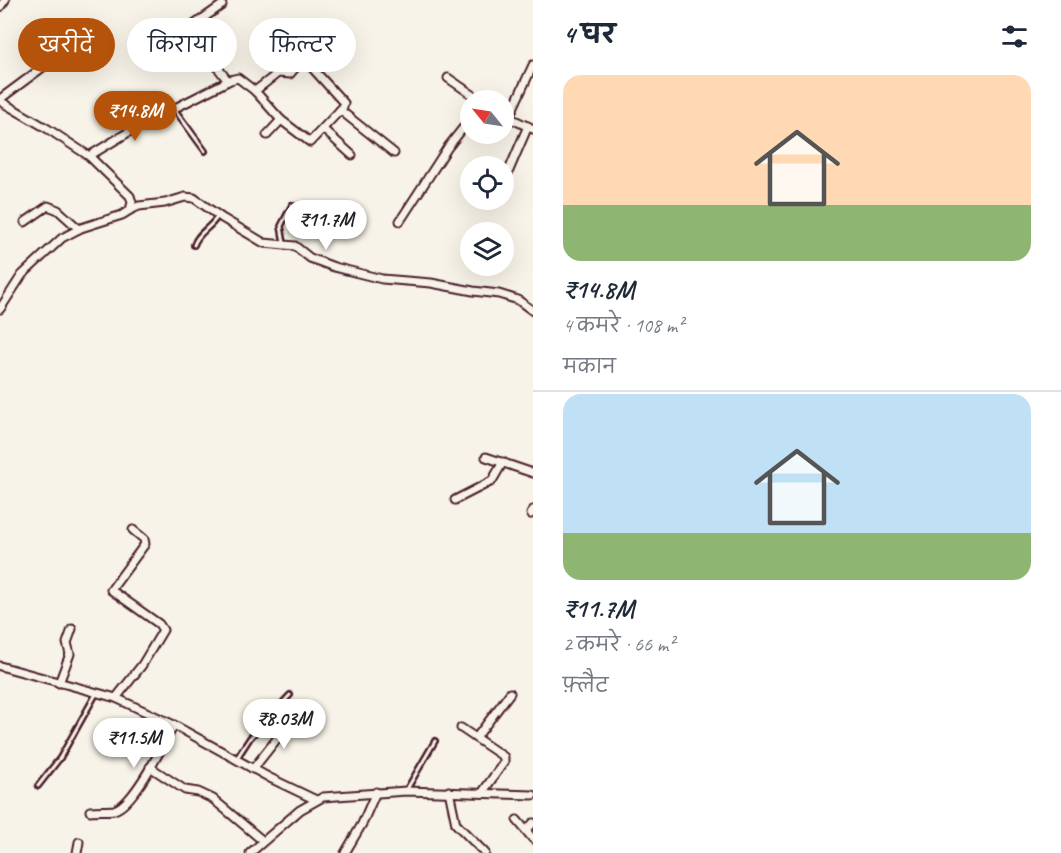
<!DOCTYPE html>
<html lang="hi">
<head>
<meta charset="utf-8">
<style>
	:root { --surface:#fff; --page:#f2f2f3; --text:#1f2937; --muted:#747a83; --line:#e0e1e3; --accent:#b45309 }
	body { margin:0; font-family:Caveat,"Playpen Sans Deva",sans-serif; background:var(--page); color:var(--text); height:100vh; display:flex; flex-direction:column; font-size:22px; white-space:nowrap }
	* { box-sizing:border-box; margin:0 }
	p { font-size:20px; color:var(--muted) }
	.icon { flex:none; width:33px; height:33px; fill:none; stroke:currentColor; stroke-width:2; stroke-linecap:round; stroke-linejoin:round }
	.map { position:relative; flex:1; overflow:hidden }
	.side { display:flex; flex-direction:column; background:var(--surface); width:528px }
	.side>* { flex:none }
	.hud { position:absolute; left:18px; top:18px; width:424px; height:54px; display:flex; gap:12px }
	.needle { width:39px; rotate:300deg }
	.fabs { position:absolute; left:460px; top:90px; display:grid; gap:12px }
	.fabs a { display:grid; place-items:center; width:54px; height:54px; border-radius:50%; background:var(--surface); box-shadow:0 6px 24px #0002; font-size:30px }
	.price { position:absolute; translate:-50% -51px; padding:0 14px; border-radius:21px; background:#fff; color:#222; font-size:20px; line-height:39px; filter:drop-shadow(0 2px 3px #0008) }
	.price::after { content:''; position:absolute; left:50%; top:36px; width:18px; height:14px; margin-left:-9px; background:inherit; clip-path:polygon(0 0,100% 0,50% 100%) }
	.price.selected { background:var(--accent); color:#fff }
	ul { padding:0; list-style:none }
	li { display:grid; align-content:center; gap:12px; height:318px; padding:0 30px }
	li+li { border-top:2px solid var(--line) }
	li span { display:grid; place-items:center; height:186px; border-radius:18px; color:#555 }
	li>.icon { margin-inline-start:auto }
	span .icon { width:108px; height:108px; fill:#fffc; stroke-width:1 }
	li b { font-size:26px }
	h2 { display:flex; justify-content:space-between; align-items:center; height:72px; padding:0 30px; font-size:26px }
	.pill { padding:0 21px; border-radius:27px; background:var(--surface); box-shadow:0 6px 24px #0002; font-size:21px; line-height:54px }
	.pill.selected { background:var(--accent); color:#fff }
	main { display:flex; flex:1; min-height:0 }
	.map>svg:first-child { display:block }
</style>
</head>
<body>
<main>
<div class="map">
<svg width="533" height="853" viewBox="0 0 533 853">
	<rect width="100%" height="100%" fill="#f7f3e8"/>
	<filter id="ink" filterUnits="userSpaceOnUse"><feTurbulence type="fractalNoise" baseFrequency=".0167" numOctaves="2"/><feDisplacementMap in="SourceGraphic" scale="12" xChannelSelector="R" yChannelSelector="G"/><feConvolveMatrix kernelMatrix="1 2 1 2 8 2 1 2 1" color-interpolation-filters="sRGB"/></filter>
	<g filter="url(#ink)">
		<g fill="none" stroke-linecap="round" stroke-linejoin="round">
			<defs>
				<g id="lane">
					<polyline points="175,110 205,151"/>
					<polyline points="284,243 281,226 292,205"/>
					<path d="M194,245C198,232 211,228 217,217"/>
					<polyline points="237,758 250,738 290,695"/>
					<polyline points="38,786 60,758 96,694"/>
					<polyline points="407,789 435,741"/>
				</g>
				<g id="street">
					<polyline points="222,5 188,29 228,81"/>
					<polyline points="0,7 5,0"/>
					<polyline points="448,78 480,100"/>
					<polyline points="255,91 278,73 290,74 301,61 305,60 344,103 343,107 310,142 281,120"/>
					<polyline points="0,99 70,47"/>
					<polyline points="0,101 48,129 89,156 132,130 230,80 238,78 255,91 281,120 267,135"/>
					<polyline points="340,110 394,153"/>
					<polyline points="504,115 533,129"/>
					<polyline points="509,117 533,65"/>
					<polyline points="323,129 352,155"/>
					<polyline points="507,175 528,126"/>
					<polyline points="130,210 139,206 165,203 185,197 194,198 222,218 264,243 295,246 310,258 334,267 382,279 431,283 473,291 499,294 518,300 533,311"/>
					<polyline points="400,221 448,147 471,118"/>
					<polyline points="25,222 48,206 58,210 79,229"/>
					<polyline points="0,309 22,275 62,238 81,228 122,215 130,210 132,202 130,196 89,156"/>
					<polyline points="486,457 533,473"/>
					<polyline points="455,500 492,481 503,462"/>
					<polyline points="531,514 533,510"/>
					<polyline points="0,666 116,698 174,725 270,778 316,800"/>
					<polyline points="59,683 70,654 67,643 72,629"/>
					<polyline points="116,698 142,665 163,630 159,624 111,590 145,544 144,539 133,530"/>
					<polyline points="461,728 504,757 504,762 482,793"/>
					<polyline points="476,738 510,693"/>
					<polyline points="150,767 185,790 198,792 213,799 263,841"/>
					<polyline points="253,769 295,716"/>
					<polyline points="449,791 456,824 485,853"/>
					<path d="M90,811C98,810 107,811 114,810C134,805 164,743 174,725"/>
					<polyline points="517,820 533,839"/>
					<polyline points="526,831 533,823"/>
					<polyline points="77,853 79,842"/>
					<polyline points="250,853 300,810 323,797 406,791 533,795"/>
					<polyline points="345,853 362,824 376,792"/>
				</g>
			</defs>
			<use href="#lane" stroke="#4a1f2b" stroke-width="8"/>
			<use href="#street" stroke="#4a1f2b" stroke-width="11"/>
			<use href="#lane" stroke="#f7f3e8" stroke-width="3"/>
			<use href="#street" stroke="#f7f3e8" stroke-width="7"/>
		</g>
	</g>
</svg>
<div class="fabs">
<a><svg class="needle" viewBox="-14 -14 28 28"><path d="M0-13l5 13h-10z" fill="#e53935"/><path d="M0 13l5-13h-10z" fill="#747a83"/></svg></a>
<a><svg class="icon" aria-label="locate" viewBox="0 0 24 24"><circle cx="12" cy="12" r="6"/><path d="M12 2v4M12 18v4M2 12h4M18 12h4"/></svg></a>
<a><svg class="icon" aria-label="layers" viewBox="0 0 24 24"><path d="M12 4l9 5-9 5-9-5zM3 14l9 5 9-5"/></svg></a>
</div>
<b class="price selected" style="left:135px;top:142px">₹14.8M</b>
<b class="price" style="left:326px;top:251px">₹11.7M</b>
<b class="price" style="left:284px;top:750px">₹8.03M</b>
<b class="price" style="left:134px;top:769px">₹11.5M</b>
<div class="hud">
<a class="pill selected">खरीदें</a>
<a class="pill">किराया</a>
<a class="pill">फ़िल्टर</a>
</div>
</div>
<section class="side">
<h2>4 घर<svg class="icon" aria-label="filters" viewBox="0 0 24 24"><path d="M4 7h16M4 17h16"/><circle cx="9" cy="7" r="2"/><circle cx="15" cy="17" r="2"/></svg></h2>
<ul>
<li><span style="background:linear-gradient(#ffd9b3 70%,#8fb573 0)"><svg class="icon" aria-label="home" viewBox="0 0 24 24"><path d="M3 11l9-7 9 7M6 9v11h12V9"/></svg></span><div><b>₹14.8M</b><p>4 कमरे · 108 m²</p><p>मकान</p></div></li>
<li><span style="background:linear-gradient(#bfe0f5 75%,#8fb573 0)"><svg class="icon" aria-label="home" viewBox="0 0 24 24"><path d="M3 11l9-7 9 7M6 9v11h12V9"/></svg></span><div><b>₹11.7M</b><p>2 कमरे · 66 m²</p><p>फ़्लैट</p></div></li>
</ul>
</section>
</main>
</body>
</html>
